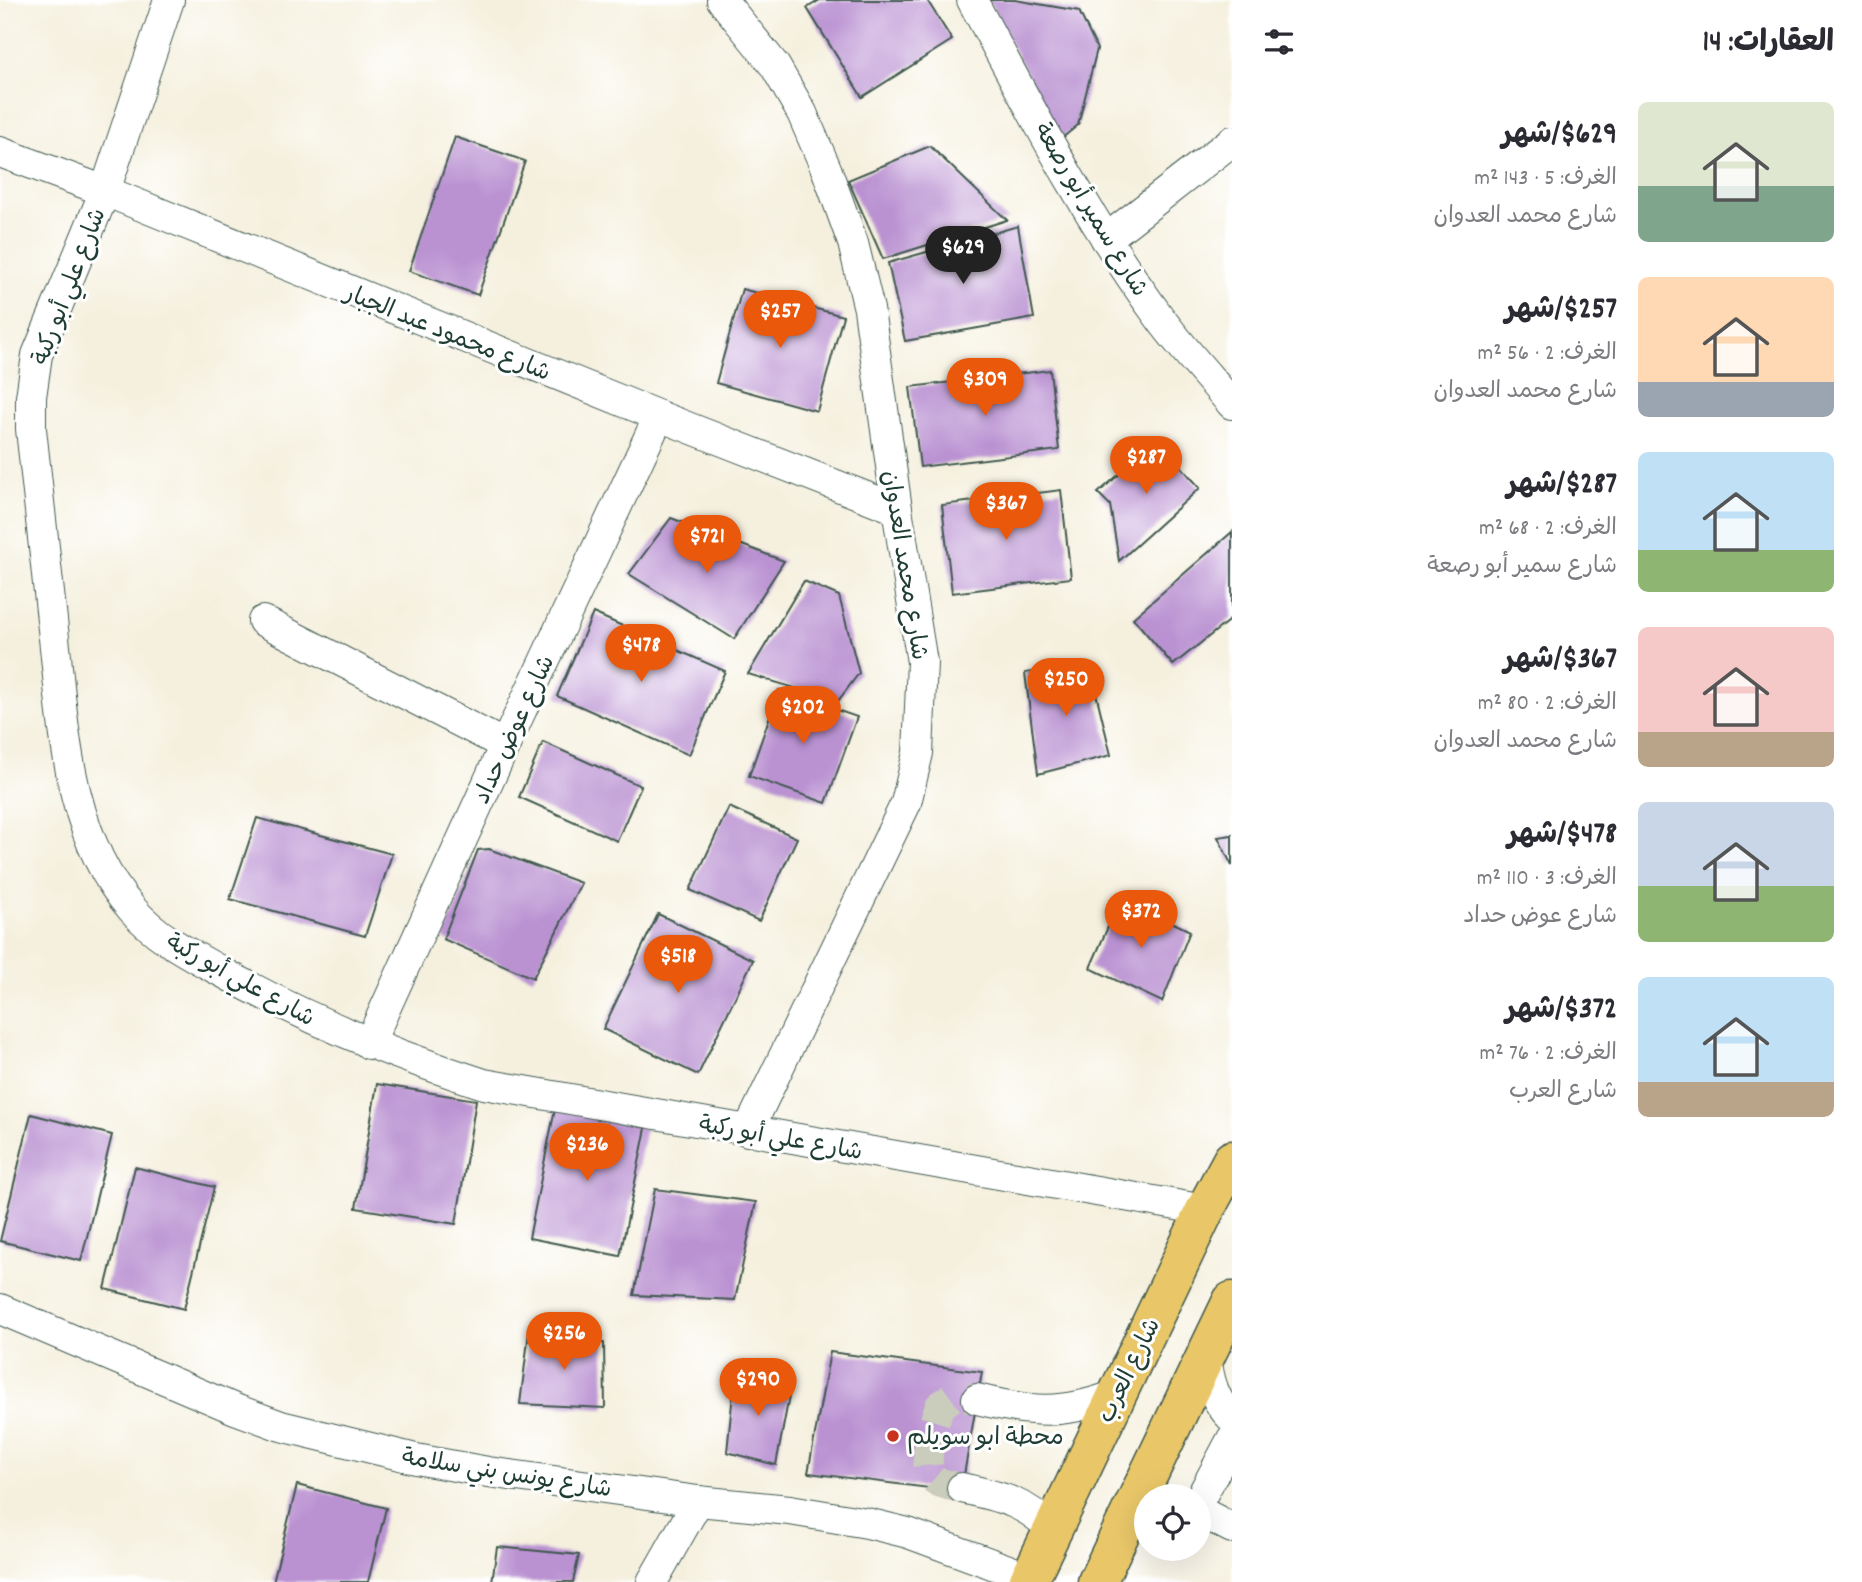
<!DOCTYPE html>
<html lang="ar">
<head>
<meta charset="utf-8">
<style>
	:root { --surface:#fff; --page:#f7f7f7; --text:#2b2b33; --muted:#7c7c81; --accent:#ea580c }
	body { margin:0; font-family:Dekko,"Playpen Sans Arabic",sans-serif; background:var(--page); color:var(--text); direction:rtl; height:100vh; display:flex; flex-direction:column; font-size:26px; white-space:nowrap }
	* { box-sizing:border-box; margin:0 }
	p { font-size:23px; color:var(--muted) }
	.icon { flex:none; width:38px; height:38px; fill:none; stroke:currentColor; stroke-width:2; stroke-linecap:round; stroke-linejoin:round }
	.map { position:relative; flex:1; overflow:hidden; direction:ltr }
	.drawer { display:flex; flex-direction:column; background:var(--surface); width:630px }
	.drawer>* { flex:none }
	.tools { position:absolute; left:1134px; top:1484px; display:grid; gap:14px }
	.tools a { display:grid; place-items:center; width:77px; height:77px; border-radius:50%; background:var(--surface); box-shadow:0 7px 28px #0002; font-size:35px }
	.price { position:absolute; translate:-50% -60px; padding:0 16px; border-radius:24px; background:var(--accent); color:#fff; font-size:23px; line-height:46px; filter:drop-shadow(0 2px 4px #0008) }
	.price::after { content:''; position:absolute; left:50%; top:42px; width:21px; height:16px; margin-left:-10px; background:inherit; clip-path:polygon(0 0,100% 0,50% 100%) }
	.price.selected { background:#222; color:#fff }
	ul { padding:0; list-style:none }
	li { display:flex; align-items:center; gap:21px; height:175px; padding:0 28px }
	li span { display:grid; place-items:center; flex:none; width:196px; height:140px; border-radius:10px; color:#555 }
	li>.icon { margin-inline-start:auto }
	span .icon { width:84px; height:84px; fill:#fffc; stroke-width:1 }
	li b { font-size:30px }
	h2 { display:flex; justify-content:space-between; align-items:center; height:84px; padding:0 28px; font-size:30px }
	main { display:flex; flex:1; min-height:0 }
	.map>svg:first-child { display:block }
</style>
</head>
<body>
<main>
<section class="drawer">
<h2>العقارات: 14<svg class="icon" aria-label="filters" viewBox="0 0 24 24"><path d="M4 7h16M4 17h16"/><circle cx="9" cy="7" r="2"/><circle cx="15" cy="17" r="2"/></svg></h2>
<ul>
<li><span style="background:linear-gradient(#dfe7d0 60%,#7fa58c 0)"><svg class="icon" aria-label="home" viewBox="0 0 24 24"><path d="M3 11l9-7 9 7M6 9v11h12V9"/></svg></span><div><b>$629/شهر</b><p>الغرف: 5 · 143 m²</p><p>شارع محمد العدوان</p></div></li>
<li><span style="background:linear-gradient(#ffd9b3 75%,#9aa5b1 0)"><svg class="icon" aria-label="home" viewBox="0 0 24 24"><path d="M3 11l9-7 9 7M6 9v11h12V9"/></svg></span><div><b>$257/شهر</b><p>الغرف: 2 · 56 m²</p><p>شارع محمد العدوان</p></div></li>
<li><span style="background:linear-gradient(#bfe0f5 70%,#8fb573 0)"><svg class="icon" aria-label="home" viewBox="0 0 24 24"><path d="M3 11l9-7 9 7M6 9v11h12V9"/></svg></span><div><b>$287/شهر</b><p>الغرف: 2 · 68 m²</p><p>شارع سمير أبو رصعة</p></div></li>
<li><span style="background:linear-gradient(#f6c9c9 75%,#b9a48a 0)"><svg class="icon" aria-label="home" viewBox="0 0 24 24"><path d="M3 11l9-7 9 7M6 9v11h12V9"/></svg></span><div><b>$367/شهر</b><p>الغرف: 2 · 80 m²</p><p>شارع محمد العدوان</p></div></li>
<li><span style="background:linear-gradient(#c9d6e8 60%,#8fb573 0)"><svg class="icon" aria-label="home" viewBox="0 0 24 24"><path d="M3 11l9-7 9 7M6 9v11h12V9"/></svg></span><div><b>$478/شهر</b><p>الغرف: 3 · 110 m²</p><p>شارع عوض حداد</p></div></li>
<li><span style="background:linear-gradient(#bfe0f5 75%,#b9a48a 0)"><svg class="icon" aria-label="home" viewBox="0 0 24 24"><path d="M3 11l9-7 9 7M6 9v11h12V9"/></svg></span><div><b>$372/شهر</b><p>الغرف: 2 · 76 m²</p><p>شارع العرب</p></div></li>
</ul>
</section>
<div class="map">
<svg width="1232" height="1582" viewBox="0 0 1232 1582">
	<rect width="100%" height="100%" fill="#fff"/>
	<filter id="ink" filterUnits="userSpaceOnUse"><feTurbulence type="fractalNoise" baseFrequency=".0143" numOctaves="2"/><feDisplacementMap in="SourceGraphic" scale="14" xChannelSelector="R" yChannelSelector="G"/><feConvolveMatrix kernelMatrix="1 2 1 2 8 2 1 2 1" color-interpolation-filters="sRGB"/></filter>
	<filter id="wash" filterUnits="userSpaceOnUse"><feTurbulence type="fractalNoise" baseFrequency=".00686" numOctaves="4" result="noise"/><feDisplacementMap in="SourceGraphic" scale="28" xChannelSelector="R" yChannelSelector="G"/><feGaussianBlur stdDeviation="1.57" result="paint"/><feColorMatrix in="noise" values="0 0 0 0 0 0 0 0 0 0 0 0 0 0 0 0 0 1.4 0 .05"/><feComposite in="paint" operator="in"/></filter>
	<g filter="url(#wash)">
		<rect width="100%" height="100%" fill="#f5f0de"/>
		<g id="blocks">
			<g fill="#ba92d2">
				<polygon points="820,0 927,0 952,40 862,97 807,8"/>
				<polygon points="988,0 1015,0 1079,11 1097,49 1078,125 1061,139"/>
				<polygon points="455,137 525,161 478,295 409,271"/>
				<polygon points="930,146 1007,220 883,259 848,180"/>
				<polygon points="1018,226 1034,318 905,341 888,263"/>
				<polygon points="742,289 843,316 817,411 716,383"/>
				<polygon points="1050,370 1059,450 920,467 910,387"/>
				<polygon points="1158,440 1200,488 1119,561 1110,505 1098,493"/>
				<polygon points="1061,490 1071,578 952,593 942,505"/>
				<polygon points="671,518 784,561 734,639 629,574"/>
				<polygon points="1232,532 1232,618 1173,665 1133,618"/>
				<polygon points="804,581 839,596 859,673 838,701 748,674"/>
				<polygon points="593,613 725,671 689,755 557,696"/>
				<polygon points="1089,664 1111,755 1038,774 1025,673"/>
				<polygon points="779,690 857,717 826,803 749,776"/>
				<polygon points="543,742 641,786 617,841 519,797"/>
				<polygon points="729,807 797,838 759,921 690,890"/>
				<polygon points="257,818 392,854 365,936 230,899"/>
				<polygon points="1232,835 1232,866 1218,837"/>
				<polygon points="489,849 581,883 533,978 443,939 478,850"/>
				<polygon points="1121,897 1190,931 1162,1002 1090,968"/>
				<polygon points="658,914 753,960 698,1075 603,1029"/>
				<polygon points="377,1084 476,1100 456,1224 356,1208"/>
				<polygon points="555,1109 646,1128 620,1256 529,1238"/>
				<polygon points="31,1114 112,1135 81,1261 0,1241"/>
				<polygon points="135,1167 214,1187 184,1309 105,1289"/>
				<polygon points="655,1189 756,1202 735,1300 634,1295"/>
				<polygon points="529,1332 604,1343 605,1408 520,1404"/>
				<polygon points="830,1352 982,1372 961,1492 808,1473"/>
				<polygon points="735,1374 791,1386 776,1465 727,1452"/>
				<polygon points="297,1485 386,1508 368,1582 273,1582"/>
				<polygon points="497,1547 579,1555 573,1582 492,1582"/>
			</g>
		</g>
	</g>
	<g filter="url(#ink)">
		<use href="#blocks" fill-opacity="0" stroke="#3f584e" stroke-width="2"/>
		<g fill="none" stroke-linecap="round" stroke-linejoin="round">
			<path stroke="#caccbc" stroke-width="30" stroke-dasharray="30 15" stroke-linecap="butt" d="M962,1488C953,1486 942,1485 935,1480C919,1471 934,1420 940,1406L954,1396L977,1399"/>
			<defs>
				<g id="minor">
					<path d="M169,0L105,191L37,355L31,397V429C38,496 46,562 53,629C64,723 66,834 132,909C157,938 190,954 222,972C306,1019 393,1055 484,1084L1205,1210"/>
					<polyline points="722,0 775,66 802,113 827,171 853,243 869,309 897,509 922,662 918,753 906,803 748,1131"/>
					<path d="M972,0C1030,108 1087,219 1160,318C1182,348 1208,376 1232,404"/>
					<polyline points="0,152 105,191 659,416 897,509"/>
					<polyline points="1106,239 1232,141"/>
					<polyline points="263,621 505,745"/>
					<polyline points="369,1044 505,745 659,416"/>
					<polyline points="0,1309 235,1409 281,1426 416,1459 488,1472 698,1501 790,1510 867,1523 908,1533 1030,1578"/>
					<path d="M1206,1357C1209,1380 1214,1401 1232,1418"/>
					<path d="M977,1399C1033,1413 1062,1415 1116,1395"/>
					<path d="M962,1488C999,1497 1024,1501 1052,1529"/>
					<polyline points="1199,1501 1232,1439"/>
					<polyline points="1199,1511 1232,1528"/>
					<polyline points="652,1582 698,1501"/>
				</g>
				<g id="major">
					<polyline points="1028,1582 1205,1210 1232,1160"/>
					<polyline points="1097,1582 1232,1301"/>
				</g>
			</defs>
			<use href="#minor" stroke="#3f584e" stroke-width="32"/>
			<use href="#major" stroke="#3f584e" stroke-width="41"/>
			<use href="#minor" stroke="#fff" stroke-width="30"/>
			<use href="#major" stroke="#e9c769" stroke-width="38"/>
		</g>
	</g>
	<circle fill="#c8321e" stroke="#fff" stroke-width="2.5" cx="893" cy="1436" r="7"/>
	<g text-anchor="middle" stroke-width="6" stroke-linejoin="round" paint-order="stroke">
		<g font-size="24" fill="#1f3d34" stroke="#fff">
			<text transform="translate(1092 209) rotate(59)" y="8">شارع سمير أبو رصعة</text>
			<text transform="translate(68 286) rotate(-69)" y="8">شارع علي أبو ركبة</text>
			<text transform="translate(448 332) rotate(22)" y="8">شارع محمود عبد الجبار</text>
			<text transform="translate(906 565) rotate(81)" y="8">شارع محمد العدوان</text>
			<text transform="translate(513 729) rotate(-65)" y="8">شارع عوض حداد</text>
			<text transform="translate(241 979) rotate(29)" y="8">شارع علي أبو ركبة</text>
			<text transform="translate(781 1137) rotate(10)" y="8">شارع علي أبو ركبة</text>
			<text transform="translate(1128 1370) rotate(-64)" y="8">شارع العرب</text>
			<text transform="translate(507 1472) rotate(9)" y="8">شارع يونس بني سلامة</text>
		</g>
		<g font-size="24" fill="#1f3d34" stroke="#fff" text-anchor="start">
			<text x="907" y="1444">محطة ابو سويلم</text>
		</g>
	</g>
</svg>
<div class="tools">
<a><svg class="icon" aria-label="locate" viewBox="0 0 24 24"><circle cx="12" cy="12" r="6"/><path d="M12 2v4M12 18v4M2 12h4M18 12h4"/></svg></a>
</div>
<b class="price selected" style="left:963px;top:286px">$629</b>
<b class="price" style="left:780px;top:350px">$257</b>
<b class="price" style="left:985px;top:418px">$309</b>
<b class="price" style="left:1146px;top:496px">$287</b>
<b class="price" style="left:1006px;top:542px">$367</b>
<b class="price" style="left:707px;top:575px">$721</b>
<b class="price" style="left:641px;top:684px">$478</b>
<b class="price" style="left:1066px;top:718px">$250</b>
<b class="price" style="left:803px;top:746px">$202</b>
<b class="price" style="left:1141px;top:950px">$372</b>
<b class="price" style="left:678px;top:995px">$518</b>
<b class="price" style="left:587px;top:1183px">$236</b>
<b class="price" style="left:564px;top:1372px">$256</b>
<b class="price" style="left:758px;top:1418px">$290</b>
</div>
</main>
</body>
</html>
